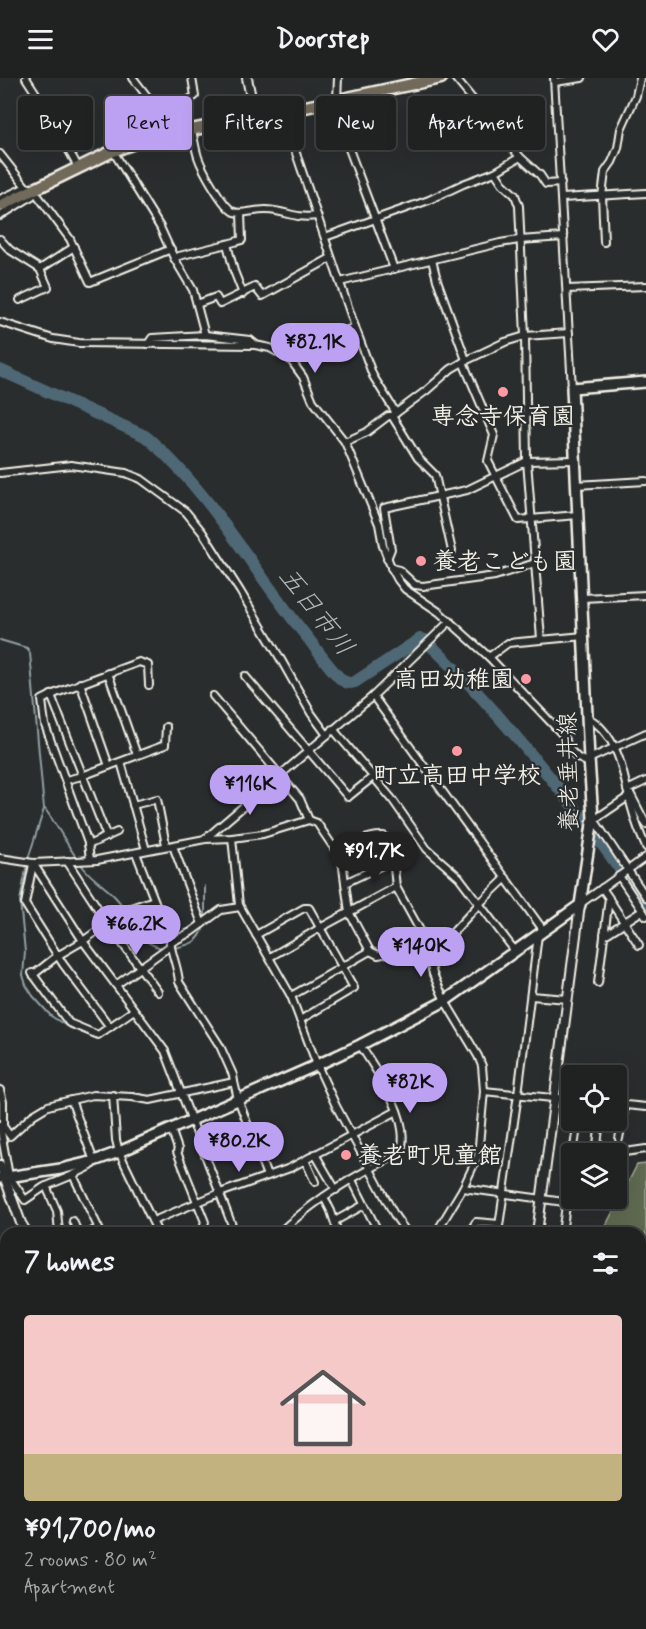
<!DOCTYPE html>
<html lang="en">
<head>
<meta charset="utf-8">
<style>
	:root { --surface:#202222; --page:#2d2f2f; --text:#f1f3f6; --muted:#a2a4a5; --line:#3d3f40; --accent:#bca0f2 }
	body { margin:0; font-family:Mynerve,"Klee One",sans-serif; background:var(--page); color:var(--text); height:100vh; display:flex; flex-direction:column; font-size:22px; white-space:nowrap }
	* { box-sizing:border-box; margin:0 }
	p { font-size:20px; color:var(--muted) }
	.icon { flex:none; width:33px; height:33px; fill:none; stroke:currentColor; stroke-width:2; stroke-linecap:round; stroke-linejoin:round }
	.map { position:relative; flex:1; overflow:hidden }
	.details { position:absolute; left:0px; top:1149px; width:646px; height:402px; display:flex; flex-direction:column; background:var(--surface); border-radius:18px 18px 0 0; box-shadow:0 6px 24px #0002,0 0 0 2px var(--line) }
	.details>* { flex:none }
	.guide { position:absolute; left:18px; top:18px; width:610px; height:54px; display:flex; gap:12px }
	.controls { position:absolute; left:561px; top:987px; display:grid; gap:12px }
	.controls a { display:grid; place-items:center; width:66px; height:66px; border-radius:6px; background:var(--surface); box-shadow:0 6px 24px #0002,0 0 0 2px var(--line); font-size:30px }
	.price { position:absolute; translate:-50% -51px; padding:0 14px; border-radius:21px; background:var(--accent); color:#111; font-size:20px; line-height:39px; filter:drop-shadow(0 2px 3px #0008) }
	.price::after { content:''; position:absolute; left:50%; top:36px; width:18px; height:14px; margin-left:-9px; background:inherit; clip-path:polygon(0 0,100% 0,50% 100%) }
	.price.active { background:#222; color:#fff }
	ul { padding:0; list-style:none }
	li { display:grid; align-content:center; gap:12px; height:318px; padding:0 24px }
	li span { display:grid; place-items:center; height:186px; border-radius:6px; color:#555 }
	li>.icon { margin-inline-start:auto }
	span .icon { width:108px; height:108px; fill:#fffc; stroke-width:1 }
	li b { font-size:26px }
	h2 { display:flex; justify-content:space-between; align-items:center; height:72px; padding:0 24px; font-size:26px }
	.pill { padding:0 21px; border-radius:6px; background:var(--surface); box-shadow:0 6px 24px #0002,0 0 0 2px var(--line); font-size:21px; line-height:54px }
	.pill.active { background:var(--accent); color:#111 }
	header { display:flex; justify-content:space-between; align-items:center; height:78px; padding:0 24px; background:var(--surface); font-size:27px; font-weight:800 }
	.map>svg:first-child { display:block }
</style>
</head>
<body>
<header><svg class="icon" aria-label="menu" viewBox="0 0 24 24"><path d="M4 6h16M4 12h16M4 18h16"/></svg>Doorstep<svg class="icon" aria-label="heart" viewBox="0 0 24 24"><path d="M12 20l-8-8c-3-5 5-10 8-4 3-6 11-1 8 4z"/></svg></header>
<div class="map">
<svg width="646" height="1551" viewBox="0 0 646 1551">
	<rect width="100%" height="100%" fill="#2a2d2e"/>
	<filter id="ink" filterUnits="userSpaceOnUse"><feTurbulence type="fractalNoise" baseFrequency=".0167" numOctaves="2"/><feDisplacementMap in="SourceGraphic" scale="12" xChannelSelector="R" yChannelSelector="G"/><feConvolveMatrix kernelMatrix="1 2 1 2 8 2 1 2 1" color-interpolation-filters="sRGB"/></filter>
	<g filter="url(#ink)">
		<polygon fill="#5f6a51" stroke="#aaae9c" stroke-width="1.5" points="646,1086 646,1182 641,1184 640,1155 602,1155 637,1087"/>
		<g fill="#4f6874" stroke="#919fa2" stroke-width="1.5">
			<polygon points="0,1283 6,1304 6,1472 0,1464"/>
			<polygon points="62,1545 161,1545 165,1551 67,1551"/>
		</g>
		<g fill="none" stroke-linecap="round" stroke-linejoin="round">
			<g stroke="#919fa2" stroke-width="2">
				<polyline points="0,562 27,570 30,575 44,731 28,781 20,823 25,874 23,897 26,907 33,918 51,938 65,947 94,959"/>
				<path d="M45,731C59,750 69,771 83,789C93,802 107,809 117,821C134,840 134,864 162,870"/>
				<polyline points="205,841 205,808"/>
				<path d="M174,870C190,867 201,864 204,847"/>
			</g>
			<path stroke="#4f6874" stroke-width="12" d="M0,292L145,358C166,375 188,400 205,421C241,466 271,515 307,559C318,573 329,590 342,602C347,605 350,606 355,604L420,561L425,562C464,598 500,639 534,680C574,728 612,777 646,830"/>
			<defs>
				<g id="minor">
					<polyline points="26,0 46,31 78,89"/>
					<polyline points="133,0 153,26 164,38"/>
					<polyline points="455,0 520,79 540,97 546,106 561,105"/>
					<polyline points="554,0 572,310"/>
					<polyline points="555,4 582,0"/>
					<polyline points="337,21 338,0"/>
					<polyline points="331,23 394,191"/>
					<polyline points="282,34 355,249 373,298 396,335"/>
					<path d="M192,52C194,61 195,70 198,79C202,91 223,129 234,134C242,137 257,131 267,132C287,133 294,141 317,138"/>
					<polyline points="145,61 164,43 164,38 178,34 181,27 195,18 192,0"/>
					<polyline points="113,73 160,149 174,180 193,212 205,257"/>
					<polyline points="0,76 26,109 33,111 70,161 90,204 171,171"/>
					<polyline points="495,94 503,106 515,117 519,128 525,258 527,383 541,561"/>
					<polyline points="562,120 646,115"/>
					<polyline points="0,121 26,109"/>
					<polyline points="241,135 242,162 227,166 234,193 243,216"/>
					<polyline points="0,138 32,118 33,111"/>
					<polyline points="325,159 429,122 463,106 495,94 520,79"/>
					<polyline points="0,161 10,172 40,191"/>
					<polyline points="604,164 602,118 605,94 612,84 618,70 621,51 636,18 640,0"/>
					<polyline points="174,180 179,178 227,166"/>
					<polyline points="432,182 437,202 466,282"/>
					<polyline points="340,204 500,165 519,162 564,159"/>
					<polyline points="567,211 646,208"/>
					<polyline points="20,222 48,209 40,191 74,169"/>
					<polyline points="197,226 216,219 220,226 255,209 262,218 331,180"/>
					<polyline points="0,244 53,261 79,265 255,267 270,270 290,281 303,299 313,323 345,364 379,446 383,468 391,489 398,502 405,511 439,534 489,579 562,656 571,673 578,680 589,685"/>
					<polyline points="148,266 152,260 205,257 250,262 255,266"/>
					<polyline points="290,281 303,271 355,249"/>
					<polyline points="463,284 494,357 488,383 518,442 578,437"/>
					<polyline points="392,338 418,380 435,397 452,473"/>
					<polyline points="345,364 367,354 388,338 392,338 427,312 451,291 463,284 505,264 525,258 569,255"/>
					<polyline points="0,395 71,387 126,395 141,401 186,434 203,455 240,513 280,580 311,635 327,657"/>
					<polyline points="576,407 646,403"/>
					<polyline points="387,481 391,471 384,430 467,412 527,383 575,382"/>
					<polyline points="391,490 399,492 415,507 423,508 495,498 535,485"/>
					<polyline points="582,520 646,517"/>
					<polyline points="489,579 508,565 584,558"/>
					<polyline points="108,595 137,677"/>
					<polyline points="245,598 348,719 373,699"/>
					<polyline points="80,605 109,688"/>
					<polyline points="51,617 107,759"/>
					<polyline points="213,618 300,721 309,742"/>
					<polyline points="373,618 544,853"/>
					<path d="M587,640C594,642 597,646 602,651C623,673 624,706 633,734C636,746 641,758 646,769"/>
					<polyline points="333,651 392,721 427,771 459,799 515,873"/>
					<polyline points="589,681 646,655"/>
					<polyline points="121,684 146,772"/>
					<polyline points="66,702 82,698 165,667 166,649"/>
					<polyline points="627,712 646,703"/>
					<polyline points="133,727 157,721 166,767"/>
					<polyline points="593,740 646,819"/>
					<polyline points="594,742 631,717 646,746"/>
					<polyline points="232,760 239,827 291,918 317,987 336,1028 395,1138 407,1155"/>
					<polyline points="205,761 373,618 450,543"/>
					<polyline points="88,767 117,754"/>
					<polyline points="173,768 202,846"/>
					<path d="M136,775L170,862C171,876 178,889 179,904L220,968L233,997L234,1004L238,1021L267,1098"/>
					<path d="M341,775C352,765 369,757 384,758L392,771L396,809L433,876"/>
					<polyline points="0,780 33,785 97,782 205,761 232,760 263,756 309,742 317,745 336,773 341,775 349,834 370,873 378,877 392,874 423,857"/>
					<polyline points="90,782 88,765 45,647 42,622 56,615 139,584 148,587 149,607"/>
					<polyline points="67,783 108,846 158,914"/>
					<polyline points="33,785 83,863 165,973 235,1155"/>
					<polyline points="33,786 25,826 63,886 110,949"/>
					<polyline points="619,798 646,838"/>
					<polyline points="345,805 393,782"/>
					<polyline points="609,821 639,867"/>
					<polyline points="580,826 646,779"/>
					<polyline points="604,856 608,855 642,833"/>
					<polyline points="256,857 304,830 309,830 354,910 300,942"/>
					<polyline points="170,865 191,854 221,832 240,829"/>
					<polyline points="270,879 320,850 396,809"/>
					<polyline points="32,895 69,945 98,957 134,932"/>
					<polyline points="33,897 57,878 83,863 128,831 154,822"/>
					<polyline points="598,905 609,820 602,810"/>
					<polyline points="116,907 170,868"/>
					<polyline points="291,918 370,873"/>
					<polyline points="531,918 568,921"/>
					<polyline points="0,1012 3,1024 3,1048"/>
					<polyline points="484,1013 572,1022"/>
					<polyline points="113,1017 116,1062 119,1074 158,1155"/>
					<polyline points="71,1022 94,1083 91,1088 73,1097 101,1155"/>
					<polyline points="616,1026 646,1029"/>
					<polyline points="0,1048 3,1048 10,1058 33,1037 48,1028 59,1025 93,1017 132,1019 150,1022 234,1004"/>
					<polyline points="0,1048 9,1098 25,1122 44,1109 73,1097"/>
					<polyline points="171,1051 178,1071 177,1074 205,1144 204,1146 207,1155"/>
					<polyline points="619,1061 625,1027"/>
					<polyline points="597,1069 618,1075 646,1071"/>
					<polyline points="315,1076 336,1112"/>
					<polyline points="573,1076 578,1042"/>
					<polyline points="596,1076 600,1042"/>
					<polyline points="305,1082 315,1104"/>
					<polyline points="352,1102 379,1155"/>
					<polyline points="46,1108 57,1133 59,1155"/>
					<polyline points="463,1110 564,1124 590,1120"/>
					<polyline points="324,1119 331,1133 338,1155"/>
					<polyline points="73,1143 78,1155"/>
					<polyline points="153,1143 220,1115 290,1090 397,1033"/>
					<polyline points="335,1143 364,1127"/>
					<polyline points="89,1155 98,1150"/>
					<path d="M279,1155C308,1128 342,1105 377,1087C385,1082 400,1078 402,1068C408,1037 376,992 360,967"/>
					<polyline points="436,1155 463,1110 478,1078 484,1013 482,988 478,978 445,923 433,896 430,883 433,876 480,825 506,800"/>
					<polyline points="469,1155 476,1144 499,1146"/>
					<polyline points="498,1155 518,1016 538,857"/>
					<polyline points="562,1155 572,1087"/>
					<polyline points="641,1191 646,1212"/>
					<polyline points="640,1250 646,1251"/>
					<polyline points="640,1332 646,1357"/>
					<polyline points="255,1545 258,1551"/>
					<polyline points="381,1545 382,1551"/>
					<polyline points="462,1545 484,1548"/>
					<polyline points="552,1545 553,1551"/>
					<polyline points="582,1545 583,1551"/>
					<polyline points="625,1545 626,1551"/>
					<polyline points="334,1551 346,1545"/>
					<polyline points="449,1551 450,1545"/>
				</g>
				<g id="tertiary">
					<polyline points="247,0 255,39"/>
					<polyline points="0,1087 21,1145 27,1155"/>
					<polyline points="537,1155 580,827"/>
					<polyline points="640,1455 646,1454"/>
					<polyline points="246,1545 248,1551"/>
					<polyline points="483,1551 484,1545"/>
				</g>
				<polyline id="secondary" points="0,1100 61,1091 94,1083 119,1074 317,987 360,967 445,923 580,827 593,740 589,681 572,310 646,304"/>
				<polyline id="primary" points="0,128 113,73 145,61 282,34 441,0"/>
			</defs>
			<use href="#minor" stroke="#f4f1e8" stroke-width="10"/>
			<use href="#tertiary" stroke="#f4f1e8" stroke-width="12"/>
			<use href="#secondary" stroke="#f4f1e8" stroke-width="14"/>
			<use href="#primary" stroke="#f4f1e8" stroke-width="15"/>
			<use href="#minor" stroke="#2a2d2e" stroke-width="6"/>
			<use href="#tertiary" stroke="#2a2d2e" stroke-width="8"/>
			<use href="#secondary" stroke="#2a2d2e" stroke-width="9"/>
			<use href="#primary" stroke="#726b5a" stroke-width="10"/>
		</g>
	</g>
	<g fill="#ff9aa2" stroke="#2a2d2e" stroke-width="2">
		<circle cx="503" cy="314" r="6"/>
		<circle cx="421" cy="483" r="6"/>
		<circle cx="526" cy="601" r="6"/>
		<circle cx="457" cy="673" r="6"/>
		<circle cx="346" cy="1077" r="6"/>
	</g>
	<g text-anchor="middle" stroke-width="4.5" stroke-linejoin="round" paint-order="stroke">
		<g font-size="24" font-weight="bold" fill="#f4f1e8" stroke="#2a2d2e">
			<text x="503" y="346">専念寺保育園</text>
			<text x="433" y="491" text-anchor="start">養老こども園</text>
			<text x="514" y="609" text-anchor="end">高田幼稚園</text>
			<text x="457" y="705">町立高田中学校</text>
			<text x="358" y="1085" text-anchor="start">養老町児童館</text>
		</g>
		<g font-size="24" fill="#f4f1e8" stroke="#2a2d2e">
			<text transform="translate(568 694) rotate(-91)" y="8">養老垂井線</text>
		</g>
		<g font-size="26" font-style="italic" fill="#b2baba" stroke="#2a2d2e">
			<text transform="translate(317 533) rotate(52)" y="9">五日市川</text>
		</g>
	</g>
</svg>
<div class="controls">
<a><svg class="icon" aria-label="locate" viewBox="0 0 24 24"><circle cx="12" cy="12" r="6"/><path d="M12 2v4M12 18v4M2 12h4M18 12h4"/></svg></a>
<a><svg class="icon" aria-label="layers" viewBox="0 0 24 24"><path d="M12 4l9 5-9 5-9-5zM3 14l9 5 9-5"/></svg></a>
</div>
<b class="price" style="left:315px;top:296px">¥82.1K</b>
<b class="price" style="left:250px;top:738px">¥116K</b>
<b class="price active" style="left:374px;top:805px">¥91.7K</b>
<b class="price" style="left:136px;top:878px">¥66.2K</b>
<b class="price" style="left:421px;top:900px">¥140K</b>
<b class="price" style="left:410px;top:1036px">¥82K</b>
<b class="price" style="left:239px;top:1095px">¥80.2K</b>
<div class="guide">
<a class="pill">Buy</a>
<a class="pill active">Rent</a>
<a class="pill">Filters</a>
<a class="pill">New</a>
<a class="pill">Apartment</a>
</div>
<section class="details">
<h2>7 homes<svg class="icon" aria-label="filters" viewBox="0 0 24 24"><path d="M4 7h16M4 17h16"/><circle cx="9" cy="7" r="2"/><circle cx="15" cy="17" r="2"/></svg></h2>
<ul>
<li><span style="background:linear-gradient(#f6c9c9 75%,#c2b280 0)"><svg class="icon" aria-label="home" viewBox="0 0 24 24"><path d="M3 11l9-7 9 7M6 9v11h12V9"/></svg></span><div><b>¥91,700/mo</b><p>2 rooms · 80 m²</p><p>Apartment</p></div></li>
</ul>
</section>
</div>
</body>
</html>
